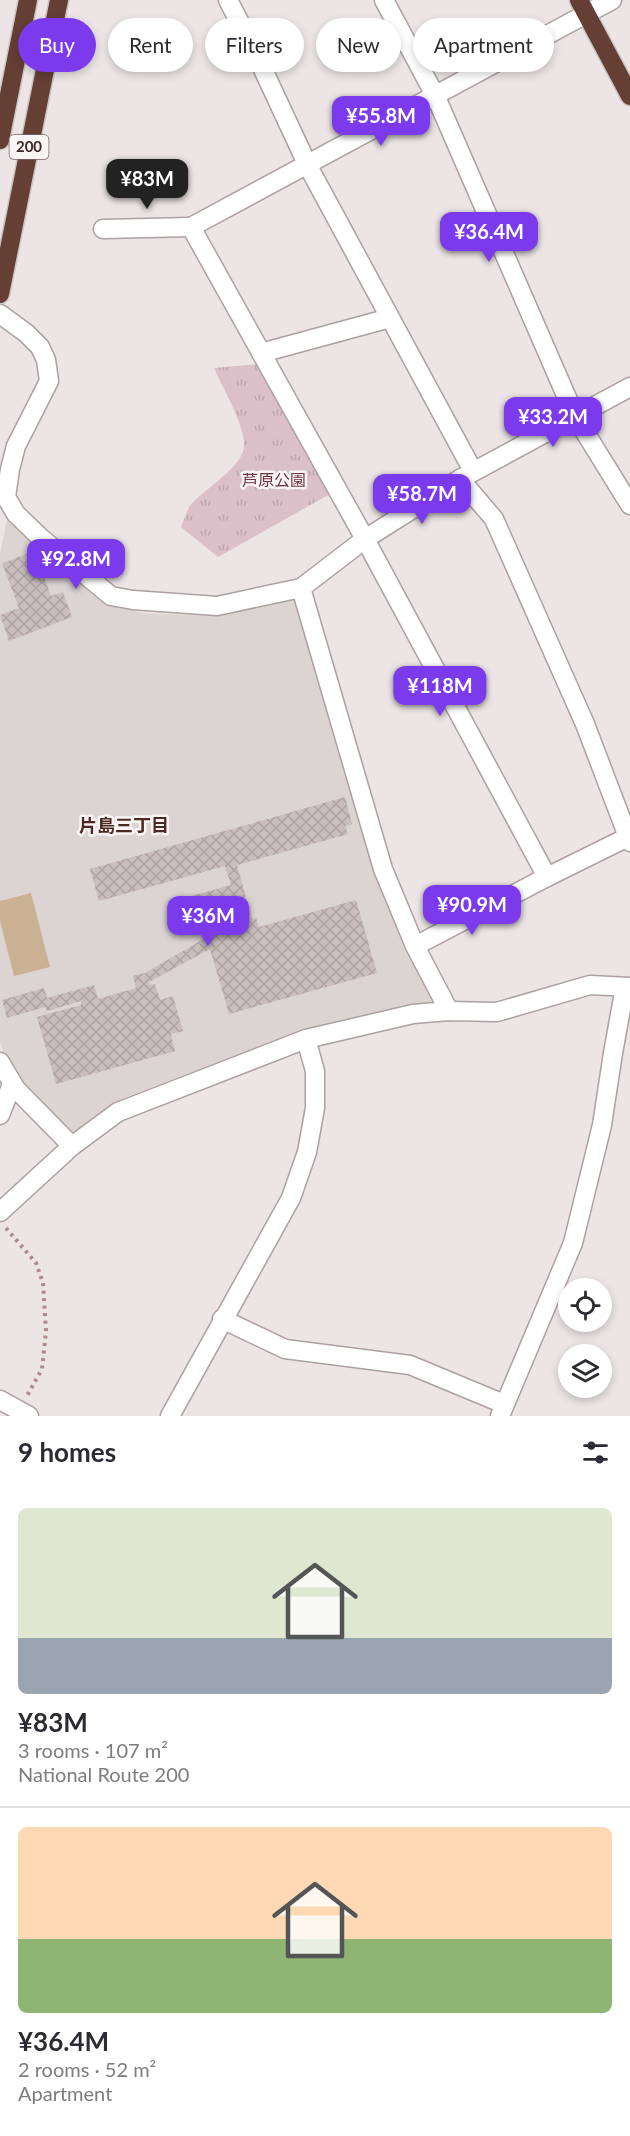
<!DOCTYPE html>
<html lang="en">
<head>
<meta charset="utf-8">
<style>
	:root { --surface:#fff; --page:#f7f7f7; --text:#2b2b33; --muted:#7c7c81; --line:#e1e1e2; --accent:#7c3aed }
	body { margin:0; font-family:Lato,"Noto Sans JP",sans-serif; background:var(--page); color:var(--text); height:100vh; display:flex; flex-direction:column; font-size:22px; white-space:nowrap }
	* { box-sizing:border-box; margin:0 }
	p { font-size:20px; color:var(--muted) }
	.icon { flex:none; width:33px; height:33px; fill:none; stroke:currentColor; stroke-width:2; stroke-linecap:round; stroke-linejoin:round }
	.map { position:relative; height:1416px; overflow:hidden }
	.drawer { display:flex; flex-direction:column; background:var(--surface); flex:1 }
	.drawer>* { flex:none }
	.top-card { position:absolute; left:18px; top:18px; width:594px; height:54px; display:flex; gap:12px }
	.buttons { position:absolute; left:558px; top:1278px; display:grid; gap:12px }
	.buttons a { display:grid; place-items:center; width:54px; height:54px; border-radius:50%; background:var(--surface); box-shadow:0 3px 9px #0003; font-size:30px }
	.price { position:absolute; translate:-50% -51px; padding:0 14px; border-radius:12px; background:var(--accent); color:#fff; font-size:20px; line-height:39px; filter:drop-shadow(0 2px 3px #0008) }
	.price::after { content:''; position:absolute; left:50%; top:36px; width:18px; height:14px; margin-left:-9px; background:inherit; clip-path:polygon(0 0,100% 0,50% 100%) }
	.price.current { background:#222; color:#fff }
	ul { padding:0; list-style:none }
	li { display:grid; align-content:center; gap:12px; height:318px; padding:0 18px }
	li+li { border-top:2px solid var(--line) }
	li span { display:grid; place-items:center; height:186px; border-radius:9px; color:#555 }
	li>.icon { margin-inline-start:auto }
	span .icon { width:108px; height:108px; fill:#fffc; stroke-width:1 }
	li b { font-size:26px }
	h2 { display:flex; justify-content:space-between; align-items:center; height:72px; padding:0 18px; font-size:26px }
	.tag { padding:0 21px; border-radius:27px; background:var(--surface); box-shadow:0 3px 9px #0003; font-size:21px; line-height:54px }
	.tag.current { background:var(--accent); color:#fff }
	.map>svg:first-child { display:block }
</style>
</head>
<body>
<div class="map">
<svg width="630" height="1416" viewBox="0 0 630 1416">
	<defs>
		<pattern id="park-tufts" width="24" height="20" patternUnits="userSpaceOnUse" patternTransform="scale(1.5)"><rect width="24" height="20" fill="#dbc0c9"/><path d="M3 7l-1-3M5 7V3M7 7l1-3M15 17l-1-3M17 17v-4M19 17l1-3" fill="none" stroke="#bda5ac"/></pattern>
		<pattern id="building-cross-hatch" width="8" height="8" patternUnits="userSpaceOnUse" patternTransform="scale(1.5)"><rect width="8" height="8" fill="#cabdbe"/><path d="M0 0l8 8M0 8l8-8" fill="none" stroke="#aea2a3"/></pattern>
	</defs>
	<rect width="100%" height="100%" fill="#ece4e5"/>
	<polygon fill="#dcd3d3" points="7,519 106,602 142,613 212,616 297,597 437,1003 298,1032 126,1097 70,1136 8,1067 0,1041 0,555"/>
	<path fill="url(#park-tufts)" d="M258,364L330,494L218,557L181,527C184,521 186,512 190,506C203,488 248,466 244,441C240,416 224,391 214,368Z"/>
	<polygon fill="#cbb193" points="31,893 50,967 14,976 0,921 0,901"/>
	<g fill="url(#building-cross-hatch)">
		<polygon points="35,551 51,596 63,592 72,617 9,641 0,615 19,608 2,563"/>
		<polygon points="345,797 352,824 345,826 348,834 237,865 252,919 256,918 259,927 356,900 377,973 229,1014 210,949 149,982 150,985 155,984 160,1000 173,996 183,1031 171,1034 175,1051 56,1084 37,1017 81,1005 81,1001 47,1011 45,1007 7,1018 2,1000 44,988 47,998 94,985 98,999 136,988 133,976 145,973 212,934 228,930 225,919 196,927 188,897 231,885 225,866 99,901 90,869"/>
	</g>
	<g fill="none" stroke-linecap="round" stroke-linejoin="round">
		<defs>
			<g id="minor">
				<polyline points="228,0 254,50 308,166 473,471"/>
				<polyline points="384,0 436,97 575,416 630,505"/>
				<polyline points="103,229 191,227"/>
				<polyline points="0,314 26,333 40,347 46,360 49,381 16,446 10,469 6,497 16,514 41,538 111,596 133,600 217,606 301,588 365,539 460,479 630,387"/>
				<polyline points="261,353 390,318"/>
				<polyline points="460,479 494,519 585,724 630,842"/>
				<polyline points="301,588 383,869 415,946"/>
				<polyline points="547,877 365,539 191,227 612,0"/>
				<polyline points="449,1011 415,946 547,877 628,837"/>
				<polyline points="0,1062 16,1089 72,1146"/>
				<polyline points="0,1115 12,1084"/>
				<polyline points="0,1212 72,1146 118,1112 306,1039 413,1014 449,1011 497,1012 590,985 630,987"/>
				<polyline points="222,1319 285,1349 410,1365 504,1404"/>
				<polyline points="0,1400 29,1416"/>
				<polyline points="170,1416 291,1198 307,1152 315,1108 315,1071 306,1039"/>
				<polyline points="500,1416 573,1243 602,1125 613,1053 625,987"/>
			</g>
			<g id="highway">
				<polyline points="579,0 630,96"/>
				<polyline points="0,140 28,0"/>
				<polyline points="0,294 59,0"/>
			</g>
		</defs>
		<use href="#minor" stroke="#ada0a0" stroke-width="21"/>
		<use href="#highway" stroke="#c8c3c2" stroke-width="21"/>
		<polyline stroke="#ac8b88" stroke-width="4" stroke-dasharray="3 4.5" stroke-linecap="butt" points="6,1228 36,1263 43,1283 46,1331 42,1369 27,1396"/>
		<use href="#minor" stroke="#fff" stroke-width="18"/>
		<use href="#highway" stroke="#653e34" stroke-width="18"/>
	</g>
	<g text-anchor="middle" stroke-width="5" stroke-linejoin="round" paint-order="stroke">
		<rect fill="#f9f5f5" stroke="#756664" stroke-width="1.5" x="9.5" y="135" width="39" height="24" rx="4.5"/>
		<g font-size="15" font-weight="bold" fill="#3c2826">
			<text x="29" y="152">200</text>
		</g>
		<g font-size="16" fill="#6f3441" stroke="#f9f5f5">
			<text x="274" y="486">芦原公園</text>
		</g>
		<g font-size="18" font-weight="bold" fill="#4c2a23" stroke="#f9f5f5">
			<text x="124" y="832">片島三丁目</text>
		</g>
	</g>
</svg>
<div class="buttons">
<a><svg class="icon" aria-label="locate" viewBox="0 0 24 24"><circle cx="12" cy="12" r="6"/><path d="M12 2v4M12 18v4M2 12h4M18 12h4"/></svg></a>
<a><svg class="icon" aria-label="layers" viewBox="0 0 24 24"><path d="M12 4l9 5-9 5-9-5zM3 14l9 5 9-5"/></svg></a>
</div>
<b class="price" style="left:381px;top:147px">¥55.8M</b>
<b class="price current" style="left:147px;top:210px">¥83M</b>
<b class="price" style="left:489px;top:263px">¥36.4M</b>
<b class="price" style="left:553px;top:448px">¥33.2M</b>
<b class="price" style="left:422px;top:525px">¥58.7M</b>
<b class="price" style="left:76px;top:590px">¥92.8M</b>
<b class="price" style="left:440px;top:717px">¥118M</b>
<b class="price" style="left:472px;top:936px">¥90.9M</b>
<b class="price" style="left:208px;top:947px">¥36M</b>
<div class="top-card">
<a class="tag current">Buy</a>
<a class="tag">Rent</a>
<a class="tag">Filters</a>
<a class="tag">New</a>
<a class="tag">Apartment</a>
</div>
</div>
<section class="drawer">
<h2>9 homes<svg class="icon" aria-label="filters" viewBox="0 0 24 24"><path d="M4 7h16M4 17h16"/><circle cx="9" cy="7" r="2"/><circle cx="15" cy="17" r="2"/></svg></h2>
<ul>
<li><span style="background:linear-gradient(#dfe7d0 70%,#9aa5b1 0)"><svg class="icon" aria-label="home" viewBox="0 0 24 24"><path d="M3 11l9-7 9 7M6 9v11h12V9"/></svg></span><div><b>¥83M</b><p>3 rooms · 107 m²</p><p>National Route 200</p></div></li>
<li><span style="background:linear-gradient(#ffd9b3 60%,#8fb573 0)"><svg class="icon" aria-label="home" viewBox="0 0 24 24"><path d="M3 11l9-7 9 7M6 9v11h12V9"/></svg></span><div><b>¥36.4M</b><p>2 rooms · 52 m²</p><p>Apartment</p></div></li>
</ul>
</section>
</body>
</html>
